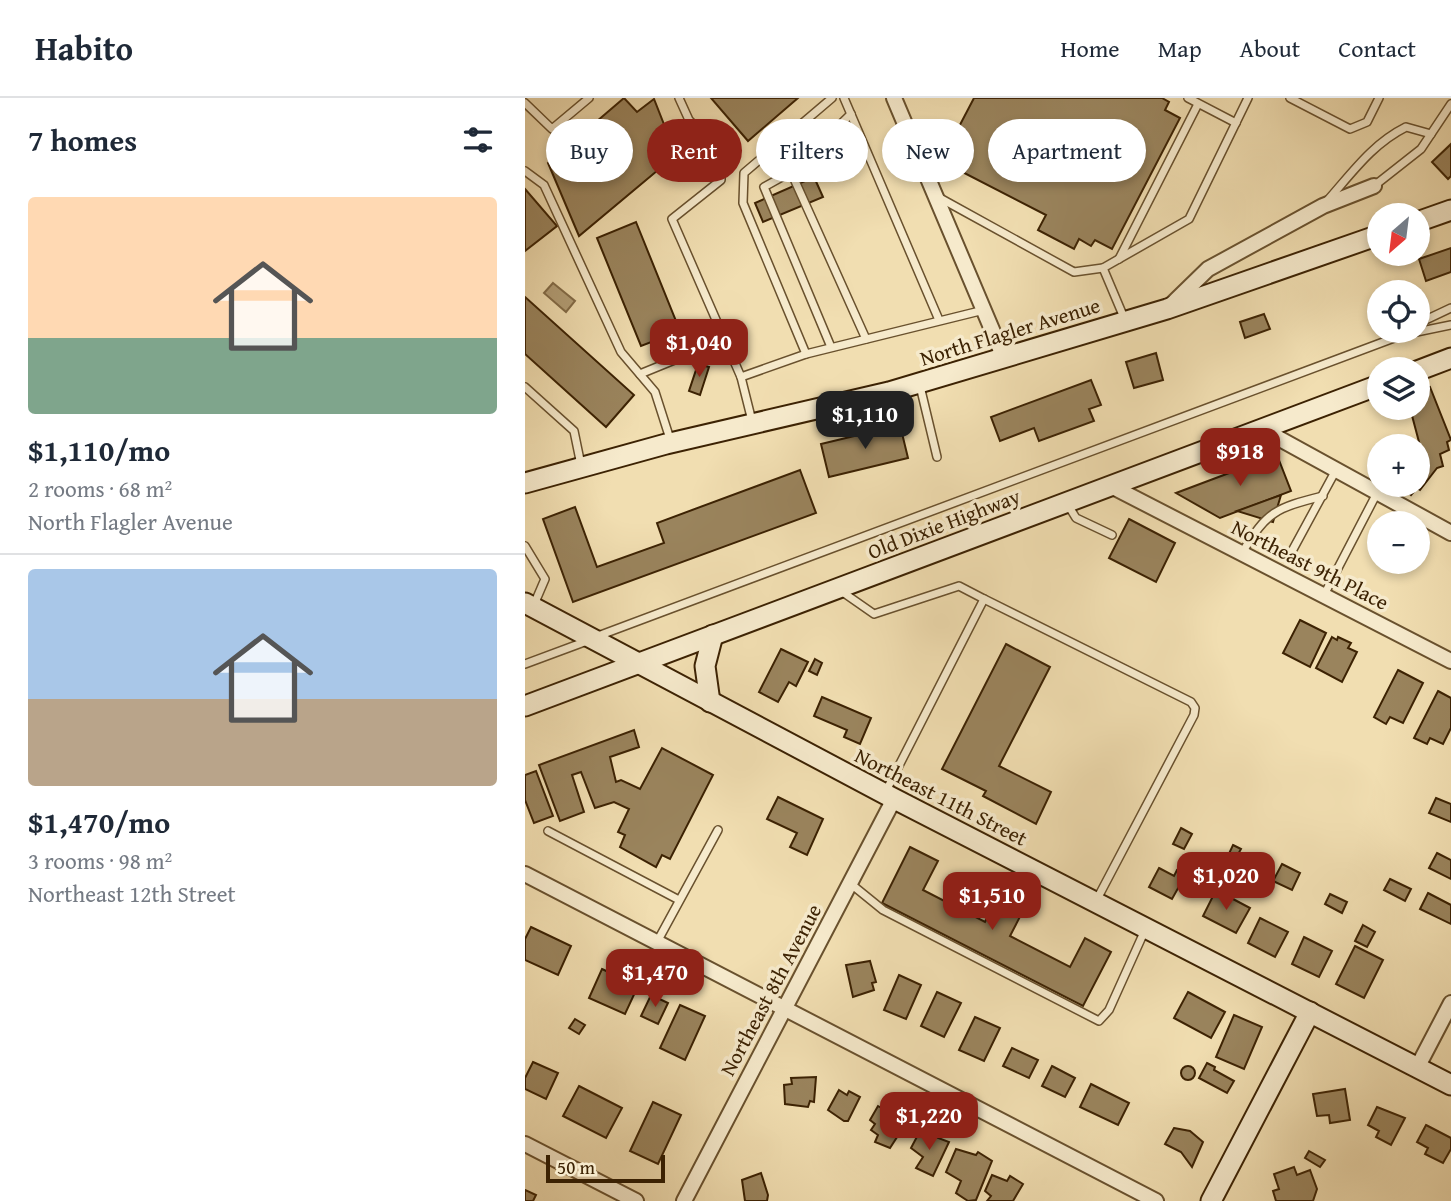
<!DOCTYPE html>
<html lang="en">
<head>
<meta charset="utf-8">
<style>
	:root { --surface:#fff; --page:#f2f2f3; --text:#1f2937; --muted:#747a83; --line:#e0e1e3; --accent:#8f2418 }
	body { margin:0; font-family:"Gentium Book Plus",serif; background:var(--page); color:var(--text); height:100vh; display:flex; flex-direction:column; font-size:26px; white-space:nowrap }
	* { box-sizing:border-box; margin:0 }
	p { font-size:23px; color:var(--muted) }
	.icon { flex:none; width:38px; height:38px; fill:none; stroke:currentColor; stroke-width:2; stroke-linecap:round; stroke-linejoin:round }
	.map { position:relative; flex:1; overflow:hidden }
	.drawer { display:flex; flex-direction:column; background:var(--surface); width:525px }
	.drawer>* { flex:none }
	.banner { position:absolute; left:21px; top:21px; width:665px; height:63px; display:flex; gap:14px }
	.needle { width:46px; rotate:208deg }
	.controls { position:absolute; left:842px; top:105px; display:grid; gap:14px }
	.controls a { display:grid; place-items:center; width:63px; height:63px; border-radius:50%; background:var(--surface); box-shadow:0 4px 10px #0003; font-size:35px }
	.scale { position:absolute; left:21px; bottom:18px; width:119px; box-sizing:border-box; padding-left:7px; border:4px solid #3c2203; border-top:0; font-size:19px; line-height:24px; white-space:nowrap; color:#3c2203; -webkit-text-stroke:5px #f6eacc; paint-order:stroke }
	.price { position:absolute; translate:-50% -60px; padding:0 16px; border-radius:14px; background:var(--accent); color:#fff; font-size:23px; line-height:46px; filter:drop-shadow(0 2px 4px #0008) }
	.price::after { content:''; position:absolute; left:50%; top:42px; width:21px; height:16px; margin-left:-10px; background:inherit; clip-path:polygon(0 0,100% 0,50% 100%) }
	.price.active { background:#222; color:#fff }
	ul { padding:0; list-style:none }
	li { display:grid; align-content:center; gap:14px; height:371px; padding:0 28px }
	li+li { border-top:2px solid var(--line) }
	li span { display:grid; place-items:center; height:217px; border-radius:7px; color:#555 }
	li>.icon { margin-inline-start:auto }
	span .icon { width:126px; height:126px; fill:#fffc; stroke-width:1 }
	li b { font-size:30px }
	h2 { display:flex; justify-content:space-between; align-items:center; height:84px; padding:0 28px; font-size:30px }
	.chip { padding:0 24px; border-radius:32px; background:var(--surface); box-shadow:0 4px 10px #0003; font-size:24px; line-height:63px }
	.chip.active { background:var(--accent); color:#fff }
	header { display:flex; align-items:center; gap:42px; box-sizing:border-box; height:98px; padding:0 35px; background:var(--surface); border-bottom:2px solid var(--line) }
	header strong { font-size:33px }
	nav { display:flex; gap:38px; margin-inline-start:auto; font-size:24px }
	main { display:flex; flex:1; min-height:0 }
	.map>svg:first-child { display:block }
</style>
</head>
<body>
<header>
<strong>Habito</strong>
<nav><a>Home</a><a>Map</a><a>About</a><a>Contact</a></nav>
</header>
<main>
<section class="drawer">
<h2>7 homes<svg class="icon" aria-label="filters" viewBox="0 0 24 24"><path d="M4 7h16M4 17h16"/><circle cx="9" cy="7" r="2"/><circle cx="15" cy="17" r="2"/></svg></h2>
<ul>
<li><span style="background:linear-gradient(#ffd9b3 65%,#7fa58c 0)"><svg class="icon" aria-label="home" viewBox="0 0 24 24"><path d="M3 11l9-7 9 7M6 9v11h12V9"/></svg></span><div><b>$1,110/mo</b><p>2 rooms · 68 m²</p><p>North Flagler Avenue</p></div></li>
<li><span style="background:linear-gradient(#a9c7e8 60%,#b9a48a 0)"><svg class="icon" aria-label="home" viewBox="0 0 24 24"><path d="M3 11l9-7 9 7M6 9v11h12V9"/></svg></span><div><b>$1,470/mo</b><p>3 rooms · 98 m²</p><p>Northeast 12th Street</p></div></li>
</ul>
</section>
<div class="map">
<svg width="926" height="1103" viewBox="0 0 926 1103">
	<rect width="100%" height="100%" fill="#f1deb1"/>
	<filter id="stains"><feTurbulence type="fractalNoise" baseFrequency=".00286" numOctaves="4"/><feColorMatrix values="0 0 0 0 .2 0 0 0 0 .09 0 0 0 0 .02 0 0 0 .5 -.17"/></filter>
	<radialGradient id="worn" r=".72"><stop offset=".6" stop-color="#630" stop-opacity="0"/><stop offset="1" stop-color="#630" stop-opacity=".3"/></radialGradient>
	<polygon fill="#b39e76" stroke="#836c48" stroke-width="2" points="28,185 50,203 41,214 19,195"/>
	<g fill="#9a845d" stroke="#3c2203" stroke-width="2">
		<polygon points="99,0 112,14 129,1 151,57 54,138 23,65"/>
		<polygon points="186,0 273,0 223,43"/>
		<polygon points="449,0 637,0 644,4 640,12 655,20 587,151 570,142 566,148 554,141 549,151 513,132 521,117 416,63"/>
		<polygon points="926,46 926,78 923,81 907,64"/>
		<polygon points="289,79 298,99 238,124 230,105"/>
		<polygon points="0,91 32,128 0,153"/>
		<polygon points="111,124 155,233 116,248 72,140"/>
		<polygon points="926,150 926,174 901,183 894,161"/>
		<polygon points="0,199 109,297 81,329 0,256"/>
		<polygon points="739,216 745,231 720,240 715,224"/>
		<polygon points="631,255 638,282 609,290 601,264"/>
		<polygon points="173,266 184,269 175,297 164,293"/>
		<polygon points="566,282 576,307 564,311 569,323 514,343 509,330 475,343 466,319"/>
		<polygon points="905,289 926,342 922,344 924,352 915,356 918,368 912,370 895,392 892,390 886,397 875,387 892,387 892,348 886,348 894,344 885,310 892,310 892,293"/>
		<polygon points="375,327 383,360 304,379 296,346"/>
		<polygon points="752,357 766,393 695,420 651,395"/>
		<polygon points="275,372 291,415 48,504 18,421 50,409 72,469 139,445 132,425"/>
		<polygon points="756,397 748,424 712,413"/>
		<polygon points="604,421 650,445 631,484 584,460"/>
		<polygon points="775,522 801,535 785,569 758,555"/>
		<polygon points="807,539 812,542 813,539 826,545 823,550 832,554 817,584 791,570"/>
		<polygon points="481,546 525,569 474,668 526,694 511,726 458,698 461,693 417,671"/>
		<polygon points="256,551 283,564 271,588 264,584 253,604 234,594"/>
		<polygon points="290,561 297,565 292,577 284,573"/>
		<polygon points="873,572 898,585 878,625 865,619 861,626 849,619"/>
		<polygon points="913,593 926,600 926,630 918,646 905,640 902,646 889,640"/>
		<polygon points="297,599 346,620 335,646 319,639 322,632 289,618"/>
		<polygon points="109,632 114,649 85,659 91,684 96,682 115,691 137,650 188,677 145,761 137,757 131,769 95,749 100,737 93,734 104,711 89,704 70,710 56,674 47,677 59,714 35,723 14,667"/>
		<polygon points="11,673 28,718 9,725 0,702 0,677"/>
		<polygon points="253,699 298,721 282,757 265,749 272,735 242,721"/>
		<polygon points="911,700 926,706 926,724 904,715"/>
		<polygon points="656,730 667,736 659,751 648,746"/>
		<polygon points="708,747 716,751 698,783 687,777 697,758 702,760"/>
		<polygon points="385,749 413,763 398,792 460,824 475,794 501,807 485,838 545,869 560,840 586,854 558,908 357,805"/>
		<polygon points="912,755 926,762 926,781 904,770"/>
		<polygon points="757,766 775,775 767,792 748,783"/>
		<polygon points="634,770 649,778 652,772 661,776 647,801 624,789"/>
		<polygon points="865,781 886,791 880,803 859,792"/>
		<polygon points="691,792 725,810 711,835 678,818"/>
		<polygon points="903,795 926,807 926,826 895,811"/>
		<polygon points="805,796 822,804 817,815 800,806"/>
		<polygon points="735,820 763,834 750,859 723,845"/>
		<polygon points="838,827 850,834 842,849 830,843"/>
		<polygon points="6,829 46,848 33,877 0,862 0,841"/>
		<polygon points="779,839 807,853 794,879 767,866"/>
		<polygon points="830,848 858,862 839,900 811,886"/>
		<polygon points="345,863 351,884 347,885 349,892 328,899 321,867"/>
		<polygon points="77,871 113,888 100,916 64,900"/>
		<polygon points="374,877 396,887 381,921 359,912"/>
		<polygon points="412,894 436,905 419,939 396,928"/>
		<polygon points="663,894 700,914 686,940 649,920"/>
		<polygon points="126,897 143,905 133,926 116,918"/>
		<polygon points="155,907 180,918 160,962 135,950"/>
		<polygon points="709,917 737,929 719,971 691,959"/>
		<polygon points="450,919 475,930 459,963 434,952"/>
		<polygon points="50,921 60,927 54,936 44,930"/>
		<polygon points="487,950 513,962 504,980 478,968"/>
		<polygon points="8,964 33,975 21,1001 0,991 0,980"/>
		<polygon points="682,965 690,969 689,972 709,983 702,995 674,980"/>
		<polygon points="527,968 550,980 540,999 517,988"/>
		<circle cx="663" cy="975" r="7"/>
		<polygon points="291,979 289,1004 285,1003 283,1009 260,1006 259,987 267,986 266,980"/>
		<polygon points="566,986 604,1005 593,1027 555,1009"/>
		<polygon points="54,988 97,1010 81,1040 38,1018"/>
		<polygon points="820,991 825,1022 805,1025 804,1017 792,1018 788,996"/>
		<polygon points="314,992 322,997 324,993 335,999 323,1023 319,1023 303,1012"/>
		<polygon points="128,1004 156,1017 133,1066 105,1053"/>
		<polygon points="353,1008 385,1026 380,1034 376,1033 365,1050 350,1044 353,1037 346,1032 350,1026 345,1022"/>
		<polygon points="852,1009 880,1020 866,1047 851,1039 854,1033 843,1027"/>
		<polygon points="901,1027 926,1040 926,1051 918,1065 900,1056 903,1050 892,1044"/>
		<polygon points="649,1030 665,1033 678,1044 667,1069 656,1054 640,1046"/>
		<polygon points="395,1033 424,1044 408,1078 391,1070 398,1059 386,1050"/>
		<polygon points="431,1051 451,1057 453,1054 467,1063 451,1102 443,1103 431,1095 436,1083 421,1074"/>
		<polygon points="784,1053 800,1062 795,1069 780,1060"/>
		<polygon points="769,1069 772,1077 785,1072 792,1091 788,1103 751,1103 748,1093 754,1091 749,1076"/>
		<polygon points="236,1075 243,1097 242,1103 220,1103 217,1082"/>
		<polygon points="467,1077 482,1083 485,1078 498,1086 488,1103 462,1103 466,1098 460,1093"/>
		<polygon points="0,1092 11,1097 8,1103 0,1103"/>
	</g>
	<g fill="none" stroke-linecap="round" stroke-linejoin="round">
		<defs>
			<g id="lane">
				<polyline points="154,0 164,22 196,55 196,82 147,121 216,279"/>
				<polyline points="319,0 414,222"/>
				<polyline points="663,0 711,25"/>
				<polyline points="765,0 825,31 842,24 854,0"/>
				<polyline points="0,5 27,31 64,0"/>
				<polyline points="326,16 266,74 341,241"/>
				<polyline points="0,73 19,87 96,254 130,294 146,344"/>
				<polyline points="266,74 239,89 306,249"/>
				<polyline points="849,88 896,51 926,6"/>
				<polyline points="413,99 549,174 578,170"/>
				<path d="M802,103C827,75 847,46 881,29L906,36"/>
				<polyline points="594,161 673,6"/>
				<polyline points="600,222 578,170 664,121 723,0"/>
				<polyline points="892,226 926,210"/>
				<polyline points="281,256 459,212"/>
				<polyline points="115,276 164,256"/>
				<polyline points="395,288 412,359"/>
				<polyline points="0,289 49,333 56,367"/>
				<polyline points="227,323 216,279 281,256 218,105 219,75 307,0"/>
				<polyline points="543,407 551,420 587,437"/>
				<polyline points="0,448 20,481 8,509"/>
				<path d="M717,455C742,413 751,410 798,398"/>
				<polyline points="766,455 811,372"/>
				<polyline points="316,493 349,516 434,488 459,501"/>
				<polyline points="799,497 852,395"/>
				<polyline points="73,538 877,237 926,227"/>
				<polyline points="0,566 62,543"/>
				<polyline points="360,695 459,501 666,604 670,610 669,617 571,803"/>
				<polyline points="23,733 154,802"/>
				<polyline points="326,786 358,812 574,923 584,912 620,832"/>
				<polyline points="132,844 193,732"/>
			</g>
			<g id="street">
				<polyline points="369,0 479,260"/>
				<polyline points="645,208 683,171 798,108 849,88"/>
				<polyline points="737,331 926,435"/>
				<polyline points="588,389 926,563"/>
				<polyline points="0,776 631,1103"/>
				<polyline points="892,970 926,905"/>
				<polyline points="0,1046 111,1103"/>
				<polyline points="159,1103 369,701"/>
			</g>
			<g id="secondary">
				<polyline points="892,124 926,112"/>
				<polyline points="892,273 926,260"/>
				<polyline points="0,385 141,346 364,294 642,211 854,137"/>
				<polyline points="0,505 360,696 926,987"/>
				<polyline points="185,604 180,568 188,537"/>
				<polyline points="0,608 854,287"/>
				<polyline points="686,1103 785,914"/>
			</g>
		</defs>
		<use href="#lane" stroke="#69512e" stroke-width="10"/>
		<use href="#street" stroke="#69512e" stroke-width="18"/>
		<use href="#secondary" stroke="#3c2203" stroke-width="23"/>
		<use href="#lane" stroke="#f6eacc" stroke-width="7"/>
		<use href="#street" stroke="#f6eacc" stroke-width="14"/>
		<use href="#secondary" stroke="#f6eacc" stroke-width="19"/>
	</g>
	<g text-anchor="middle" stroke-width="7" stroke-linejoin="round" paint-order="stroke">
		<g font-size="21" fill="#3c2203" stroke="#f6eacc">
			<text transform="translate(485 234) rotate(-17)" y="7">North Flagler Avenue</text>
			<text transform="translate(419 426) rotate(-21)" y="7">Old Dixie Highway</text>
			<text transform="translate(785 467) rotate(27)" y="7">Northeast 9th Place</text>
			<text transform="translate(416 699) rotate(27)" y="7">Northeast 11th Street</text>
			<text transform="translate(246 892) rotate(-62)" y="7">Northeast 8th Avenue</text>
		</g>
	</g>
	<rect width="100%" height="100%" filter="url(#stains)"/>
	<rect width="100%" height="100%" fill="url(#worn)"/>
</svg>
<div class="controls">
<a><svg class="needle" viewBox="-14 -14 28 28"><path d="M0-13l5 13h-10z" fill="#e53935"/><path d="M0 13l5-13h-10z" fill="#747a83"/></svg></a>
<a><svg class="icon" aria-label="locate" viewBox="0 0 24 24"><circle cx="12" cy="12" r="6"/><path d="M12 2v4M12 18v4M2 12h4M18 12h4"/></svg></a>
<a><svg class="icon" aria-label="layers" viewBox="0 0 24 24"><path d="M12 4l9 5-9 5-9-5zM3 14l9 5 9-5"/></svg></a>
<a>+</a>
<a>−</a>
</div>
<div class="scale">50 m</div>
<b class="price" style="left:174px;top:281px">$1,040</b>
<b class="price active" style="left:340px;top:353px">$1,110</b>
<b class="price" style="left:715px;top:390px">$918</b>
<b class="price" style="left:701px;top:814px">$1,020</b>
<b class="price" style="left:467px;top:834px">$1,510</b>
<b class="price" style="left:130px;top:911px">$1,470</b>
<b class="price" style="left:404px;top:1054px">$1,220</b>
<div class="banner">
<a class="chip">Buy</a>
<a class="chip active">Rent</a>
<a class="chip">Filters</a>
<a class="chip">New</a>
<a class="chip">Apartment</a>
</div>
</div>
</main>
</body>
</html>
